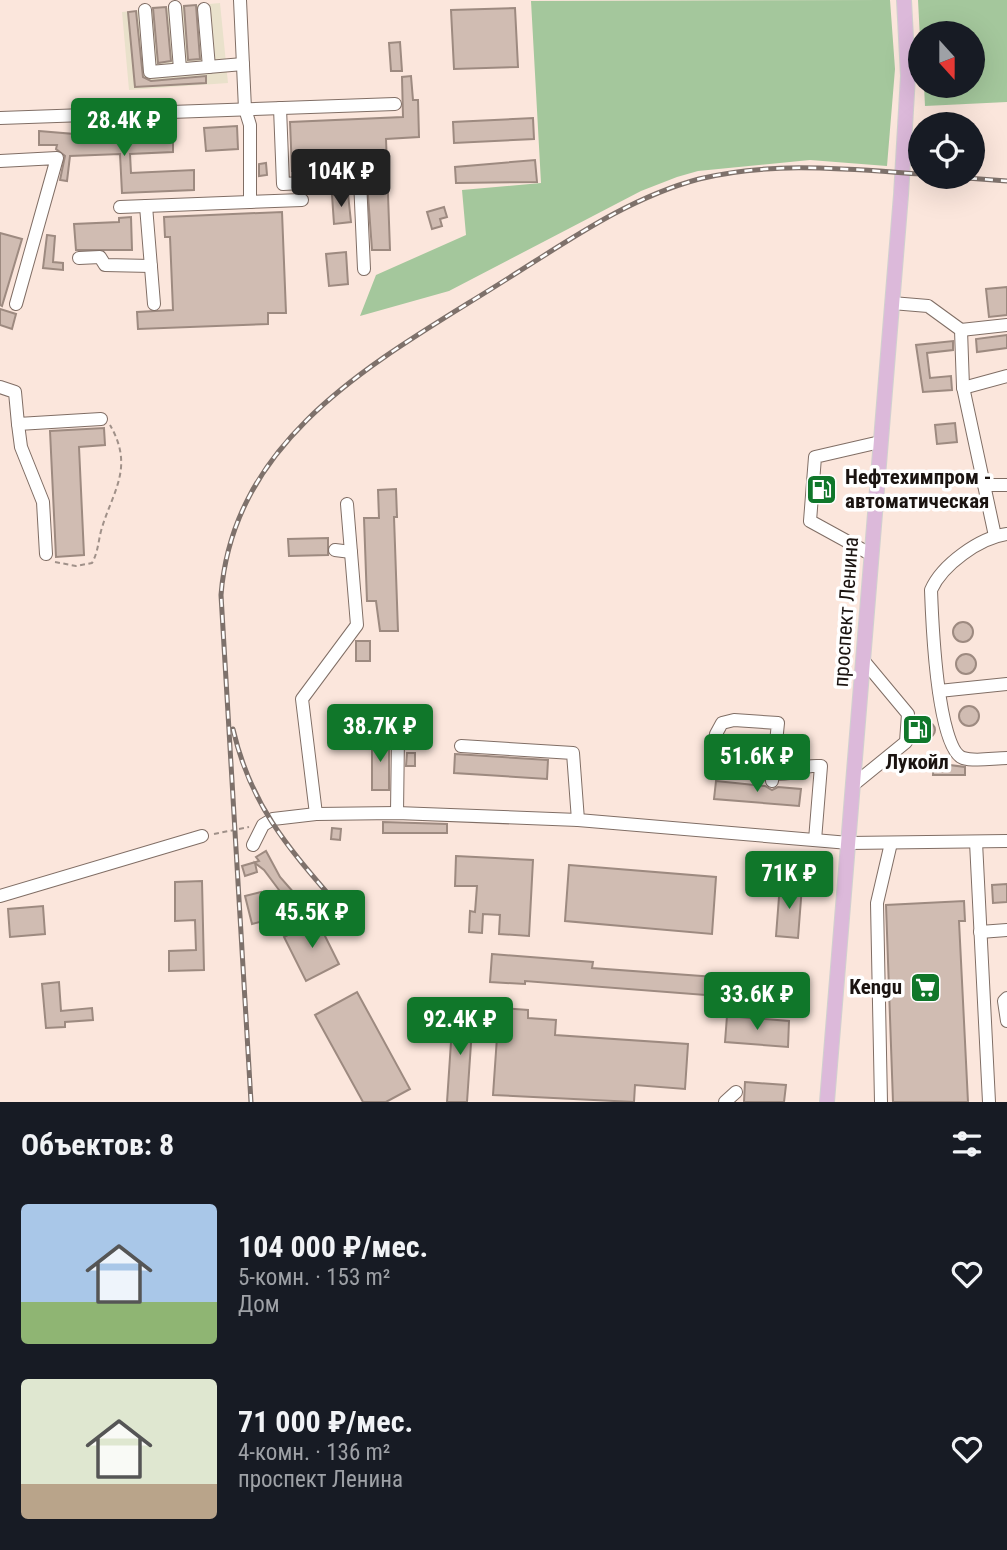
<!DOCTYPE html>
<html lang="ru">
<head>
<meta charset="utf-8">
<style>
	:root { --surface:#171b24; --page:#20242c; --text:#f1f3f6; --muted:#9ea1a6; --accent:#10772a }
	body { margin:0; font-family:"Roboto Condensed",sans-serif; background:var(--page); color:var(--text); height:100vh; display:flex; flex-direction:column; font-size:26px; white-space:nowrap }
	* { box-sizing:border-box; margin:0 }
	p { font-size:23px; color:var(--muted) }
	.icon { flex:none; width:38px; height:38px; fill:none; stroke:currentColor; stroke-width:2; stroke-linecap:round; stroke-linejoin:round }
	.map { position:relative; height:1102px; overflow:hidden }
	.details { display:flex; flex-direction:column; background:var(--surface); flex:1 }
	.details>* { flex:none }
	.needle { width:46px; rotate:159deg }
	.controls { position:absolute; left:908px; top:21px; display:grid; gap:14px }
	.controls a { display:grid; place-items:center; width:77px; height:77px; border-radius:50%; background:var(--surface); box-shadow:0 7px 28px #0002; font-size:35px }
	.price { position:absolute; translate:-50% -60px; padding:0 16px; border-radius:7px; background:var(--accent); color:#fff; font-size:23px; line-height:46px; filter:drop-shadow(0 2px 4px #0008) }
	.price::after { content:''; position:absolute; left:50%; top:42px; width:21px; height:16px; margin-left:-10px; background:inherit; clip-path:polygon(0 0,100% 0,50% 100%) }
	.price.active { background:#222; color:#fff }
	ul { padding:0; list-style:none }
	li { display:flex; align-items:center; gap:21px; height:175px; padding:0 21px }
	li span { display:grid; place-items:center; flex:none; width:196px; height:140px; border-radius:7px; color:#555 }
	li>.icon { margin-inline-start:auto }
	span .icon { width:84px; height:84px; fill:#fffc; stroke-width:1 }
	li b { font-size:30px }
	h2 { display:flex; justify-content:space-between; align-items:center; height:84px; padding:0 21px; font-size:30px }
	.map>svg:first-child { display:block }
</style>
</head>
<body>
<div class="map">
<svg width="1007" height="1102" viewBox="0 0 1007 1102">
	<rect width="100%" height="100%" fill="#fbe6dc"/>
	<polygon fill="#e9e1cb" points="220,3 228,83 129,90 122,12"/>
	<g fill="#a4c79c">
		<polygon points="890,0 895,69 887,166 810,160 698,171 677,177 641,191 449,291 360,316 376,275 466,235 462,190 541,183 531,1"/>
		<polygon points="918,0 1007,0 1007,102 925,106 924,86 973,86 973,33 920,33 920,39"/>
	</g>
	<g fill="#d0bcb2" stroke="#9d8a80" stroke-width="2">
		<polygon points="196,5 200,59 188,60 184,6"/>
		<polygon points="166,7 171,61 158,63 153,8"/>
		<polygon points="515,8 518,67 454,69 451,10"/>
		<polygon points="136,11 143,77 151,81 206,76 206,83 135,87 128,12"/>
		<polygon points="400,42 402,71 391,71 389,43"/>
		<polygon points="411,76 413,100 418,100 419,137 386,139 390,250 372,250 366,168 292,171 290,122 403,117 402,77"/>
		<polygon points="533,118 534,139 454,143 453,122"/>
		<polygon points="237,126 238,149 206,151 204,128"/>
		<polygon points="39,131 74,134 73,137 173,133 173,152 130,154 131,173 194,170 194,190 122,193 120,154 70,156 67,181 60,180 65,156 56,149 57,145 39,145"/>
		<polygon points="535,160 537,182 456,183 455,167"/>
		<polygon points="266,163 267,175 259,176 259,164"/>
		<polygon points="348,194 351,222 334,224 332,195"/>
		<polygon points="444,207 447,217 440,219 442,226 432,229 427,212"/>
		<polygon points="282,212 286,313 268,313 268,324 138,329 137,312 173,310 170,237 165,237 164,217"/>
		<polygon points="131,217 132,250 76,250 74,224 119,222 119,218"/>
		<polygon points="0,233 22,239 2,306 0,305"/>
		<polygon points="47,235 55,236 53,262 63,263 63,270 43,268"/>
		<polygon points="346,252 348,284 329,286 326,254"/>
		<polygon points="1007,287 1007,315 989,317 986,289"/>
		<polygon points="0,309 16,314 12,329 0,325"/>
		<polygon points="1007,335 1007,348 977,352 976,339"/>
		<polygon points="953,341 953,350 927,353 930,378 951,376 952,390 923,392 916,345"/>
		<polygon points="955,423 957,442 937,444 935,425"/>
		<polygon points="104,428 105,445 79,447 84,555 56,557 50,431"/>
		<polygon points="396,489 397,517 394,517 398,631 380,631 376,601 367,601 364,518 379,518 378,490"/>
		<polygon points="328,538 328,555 289,556 288,539"/>
		<circle cx="963" cy="632" r="10"/>
		<rect x="356" y="641" width="14" height="20"/>
		<circle cx="966" cy="664" r="10"/>
		<circle cx="969" cy="716" r="10"/>
		<circle cx="927" cy="730" r="8"/>
		<polygon points="372,736 383,736 383,741 389,744 389,790 372,790"/>
		<polygon points="746,736 765,737 764,755 745,754"/>
		<polygon points="787,742 806,744 805,758 786,757"/>
		<polygon points="407,753 415,753 415,766 406,766"/>
		<polygon points="455,754 548,760 547,779 454,773"/>
		<polygon points="934,759 942,760 942,764 965,767 965,775 933,775"/>
		<polygon points="716,781 765,786 772,790 778,787 801,789 799,806 714,799"/>
		<polygon points="383,822 447,824 447,833 383,833"/>
		<polygon points="332,828 341,829 340,840 331,839"/>
		<polygon points="266,851 280,877 295,894 288,902 264,870 255,863 257,872 245,876 242,866 259,861 256,857"/>
		<polygon points="456,856 533,860 529,936 499,934 500,915 483,914 482,933 469,932 470,911 475,912 477,886 455,886"/>
		<polygon points="569,865 716,877 712,934 565,921"/>
		<polygon points="202,881 204,970 169,971 169,951 196,950 195,920 175,921 175,882"/>
		<polygon points="780,884 802,886 798,938 776,936"/>
		<polygon points="1007,884 1007,902 993,903 992,885"/>
		<polygon points="261,892 267,920 252,924 245,896"/>
		<polygon points="964,901 965,921 959,921 968,1102 893,1102 886,905"/>
		<polygon points="43,906 45,934 10,937 8,909"/>
		<polygon points="317,920 339,964 306,981 284,937"/>
		<polygon points="492,954 593,962 592,968 798,983 796,1002 525,981 525,984 490,982"/>
		<polygon points="59,982 61,1011 92,1008 93,1020 65,1022 65,1027 46,1028 42,984"/>
		<polygon points="357,992 410,1089 386,1102 363,1102 315,1015"/>
		<polygon points="499,1008 528,1010 528,1018 556,1020 555,1035 688,1044 685,1089 635,1085 634,1102 493,1095"/>
		<polygon points="453,1012 473,1014 467,1102 447,1102"/>
		<polygon points="727,1016 789,1021 788,1047 725,1042"/>
		<polygon points="745,1082 786,1085 784,1102 744,1102"/>
	</g>
	<g fill="none" stroke-linecap="round" stroke-linejoin="round">
		<defs>
			<g id="minor">
				<polyline points="240,0 245,109 250,125 250,202"/>
				<polyline points="175,7 180,69"/>
				<polyline points="204,9 209,67"/>
				<polyline points="145,10 150,72 243,64"/>
				<polyline points="280,108 283,184 360,180 364,269"/>
				<polyline points="0,118 395,104"/>
				<polyline points="0,161 57,158 16,304"/>
				<polyline points="146,206 154,304"/>
				<polyline points="120,207 302,200"/>
				<polyline points="79,258 100,257 105,265 151,266"/>
				<polyline points="892,303 928,306 961,330 963,387 995,536"/>
				<polyline points="961,330 1007,325"/>
				<polyline points="0,387 15,392 18,424 101,419"/>
				<polyline points="963,388 1007,376"/>
				<polyline points="18,424 21,447 43,502 46,554"/>
				<polyline points="984,485 1007,485"/>
				<path d="M1007,534C979,538 942,565 931,590C932,618 937,750 963,758C975,762 994,758 1007,758"/>
				<polyline points="335,550 351,552"/>
				<polyline points="872,555 810,521 815,457 880,442"/>
				<polyline points="939,691 1007,684"/>
				<polyline points="461,746 573,753 578,820"/>
				<path d="M772,781L778,723L734,720L722,723L716,734L725,767C744,769 770,776 789,773C803,770 802,765 821,766L815,840"/>
				<polyline points="853,785 906,742 908,714 863,660"/>
				<polyline points="397,813 398,735"/>
				<polyline points="316,814 302,699 357,625 347,504"/>
				<polyline points="976,842 989,1102"/>
				<polyline points="253,845 263,825 273,819 316,814 397,813 578,820 849,843 1007,841"/>
				<polyline points="0,896 202,836"/>
				<polyline points="980,932 1007,930"/>
				<polyline points="1007,998 1004,1001 1007,1021"/>
				<polyline points="725,1102 736,1092"/>
				<polyline points="881,1102 877,903 891,843"/>
			</g>
			<polyline id="major" points="827,1102 901,195 908,76 904,0"/>
		</defs>
		<use href="#minor" stroke="#806e65" stroke-width="14"/>
		<use href="#major" stroke="#d1d0cf" stroke-width="16"/>
		<g stroke="#a09189" stroke-width="2" stroke-dasharray="5 3.5" stroke-linecap="butt">
			<path d="M55,562L76,566L92,563C98,552 98,543 101,531C112,492 135,468 110,425"/>
			<polyline points="214,834 249,827"/>
		</g>
		<use href="#minor" stroke="#fff" stroke-width="12"/>
		<use href="#major" stroke="#dcb9da" stroke-width="14"/>
		<defs>
			<g id="rail">
				<polyline points="953,177 1007,181"/>
				<path d="M233,729C252,812 295,855 348,917"/>
				<path d="M251,1102L221,595C234,432 384,357 507,279C568,241 628,198 699,179C772,161 847,169 920,174"/>
			</g>
		</defs>
		<use href="#rail" stroke="#7e716b" stroke-width="5"/>
		<use href="#rail" stroke="#fff" stroke-width="2.5" stroke-dasharray="8" stroke-linecap="butt"/>
	</g>
	<defs>
		<symbol id="fuel-square" viewBox="-11 -11 22 22"><rect x="-9" y="-9" width="18" height="18" rx="4" fill="#10772a" stroke="#fff"/><path d="M-5.5-6h7V0h2V4h1.3V-2.5L3-4.5l.8-.8L6-3V5H2.5V1h-1V6h-7ZM-4.2-4.7v3.2H.2V-4.7Z" fill="#fff"/></symbol>
		<symbol id="supermarket-square" viewBox="-11 -11 22 22"><rect x="-9" y="-9" width="18" height="18" rx="4" fill="#10772a" stroke="#fff"/><path d="M-6-5.5h2.5l.6 2H6L4.5 2H-2.5L-4.4-4H-6ZM-1.5 3.2a1.3 1.3 0 1 0 .1 0ZM3 3.2a1.3 1.3 0 1 0 .1 0Z" fill="#fff"/></symbol>
	</defs>
	<g fill-rule="evenodd">
		<use href="#fuel-square" x="804" y="472" width="35" height="35"/>
		<use href="#fuel-square" x="900" y="712" width="35" height="35"/>
		<use href="#supermarket-square" x="908" y="970" width="35" height="35"/>
	</g>
	<g text-anchor="middle" stroke-width="7" stroke-linejoin="round" paint-order="stroke">
		<g font-size="21" font-weight="bold" fill="#1b1411" stroke="#fff" text-anchor="start">
			<text x="845" y="484">Нефтехимпром -<tspan x="845" dy="24">автоматическая</tspan></text>
			<text x="917" y="769" text-anchor="middle">Лукойл</text>
			<text x="902" y="994" text-anchor="end">Kengu</text>
		</g>
		<g font-size="21" fill="#1b1411" stroke="#fff">
			<text transform="translate(846 612) rotate(-86)" y="7">проспект Ленина</text>
		</g>
	</g>
</svg>
<div class="controls">
<a><svg class="needle" viewBox="-14 -14 28 28"><path d="M0-13l5 13h-10z" fill="#e53935"/><path d="M0 13l5-13h-10z" fill="#9ea1a6"/></svg></a>
<a><svg class="icon" aria-label="locate" viewBox="0 0 24 24"><circle cx="12" cy="12" r="6"/><path d="M12 2v4M12 18v4M2 12h4M18 12h4"/></svg></a>
</div>
<b class="price" style="left:124px;top:158px">28.4K ₽</b>
<b class="price active" style="left:341px;top:209px">104K ₽</b>
<b class="price" style="left:380px;top:764px">38.7K ₽</b>
<b class="price" style="left:757px;top:794px">51.6K ₽</b>
<b class="price" style="left:789px;top:911px">71K ₽</b>
<b class="price" style="left:312px;top:950px">45.5K ₽</b>
<b class="price" style="left:757px;top:1032px">33.6K ₽</b>
<b class="price" style="left:460px;top:1057px">92.4K ₽</b>
</div>
<section class="details">
<h2>Объектов: 8<svg class="icon" aria-label="filters" viewBox="0 0 24 24"><path d="M4 7h16M4 17h16"/><circle cx="9" cy="7" r="2"/><circle cx="15" cy="17" r="2"/></svg></h2>
<ul>
<li><span style="background:linear-gradient(#a9c7e8 70%,#8fb573 0)"><svg class="icon" aria-label="home" viewBox="0 0 24 24"><path d="M3 11l9-7 9 7M6 9v11h12V9"/></svg></span><div><b>104 000 ₽/мес.</b><p>5-комн. · 153 m²</p><p>Дом</p></div><svg class="icon" aria-label="heart" viewBox="0 0 24 24"><path d="M12 20l-8-8c-3-5 5-10 8-4 3-6 11-1 8 4z"/></svg></li>
<li><span style="background:linear-gradient(#dfe7d0 75%,#b9a48a 0)"><svg class="icon" aria-label="home" viewBox="0 0 24 24"><path d="M3 11l9-7 9 7M6 9v11h12V9"/></svg></span><div><b>71 000 ₽/мес.</b><p>4-комн. · 136 m²</p><p>проспект Ленина</p></div><svg class="icon" aria-label="heart" viewBox="0 0 24 24"><path d="M12 20l-8-8c-3-5 5-10 8-4 3-6 11-1 8 4z"/></svg></li>
</ul>
</section>
</body>
</html>
